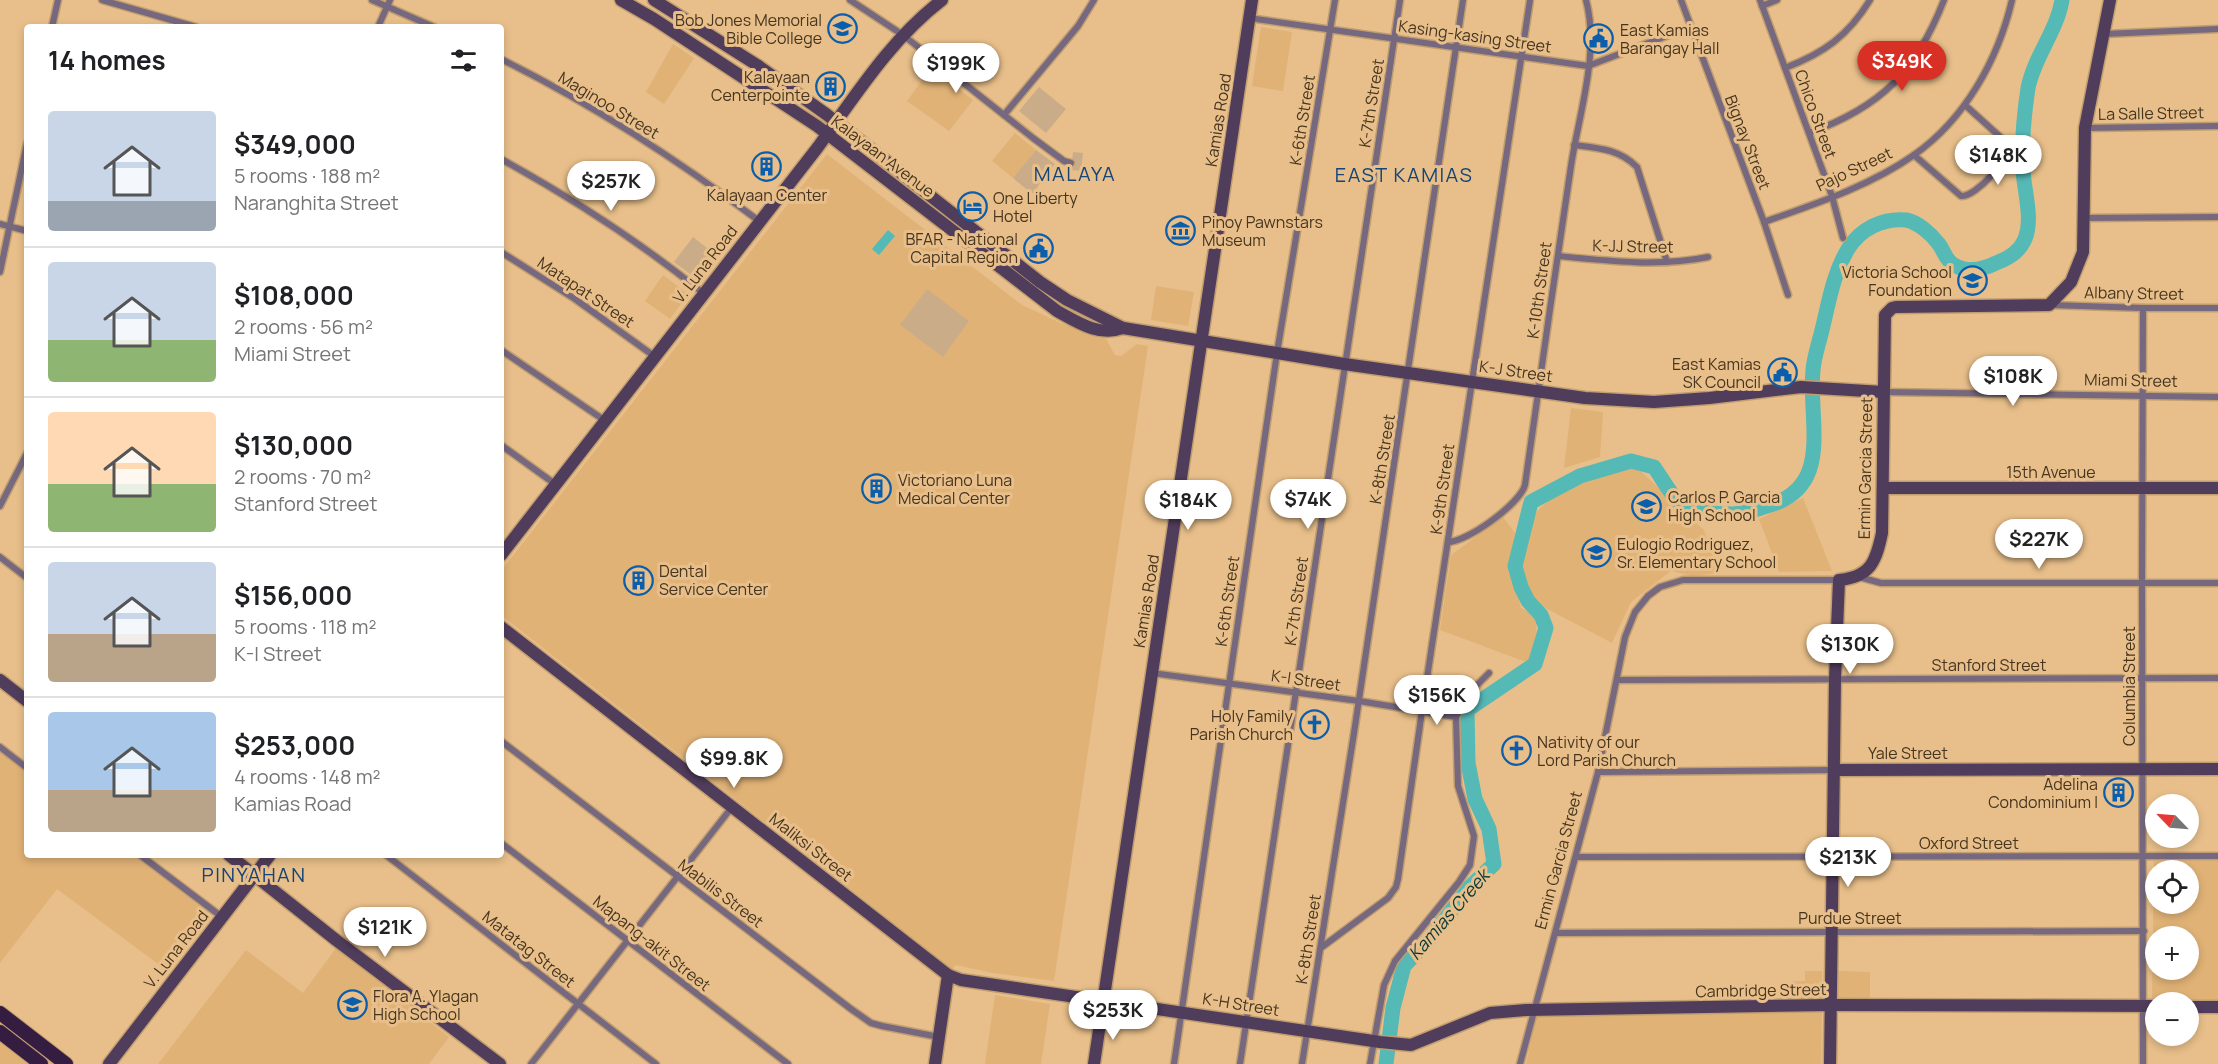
<!DOCTYPE html>
<html lang="en">
<head>
<meta charset="utf-8">
<style>
	:root { --surface:#fff; --page:#f2f2f2; --text:#202124; --muted:#757577; --line:#e0e0e0; --accent:#d93025 }
	body { margin:0; font-family:Manrope,sans-serif; background:var(--page); color:var(--text); height:100vh; display:flex; flex-direction:column; font-size:22px; white-space:nowrap }
	* { box-sizing:border-box; margin:0 }
	p { font-size:20px; color:var(--muted) }
	.icon { flex:none; width:33px; height:33px; fill:none; stroke:currentColor; stroke-width:2; stroke-linecap:round; stroke-linejoin:round }
	.map { position:relative; flex:1; overflow:hidden }
	.drawer { position:absolute; left:24px; top:24px; width:480px; height:834px; display:flex; flex-direction:column; background:var(--surface); border-radius:6px; box-shadow:0 3px 9px #0003 }
	.drawer>* { flex:none }
	.needle { width:39px; rotate:295deg }
	.buttons { position:absolute; left:2145px; top:794px; display:grid; gap:12px }
	.buttons a { display:grid; place-items:center; width:54px; height:54px; border-radius:50%; background:var(--surface); box-shadow:0 3px 9px #0003; font-size:30px }
	.price { position:absolute; translate:-50% -51px; padding:0 14px; border-radius:21px; background:#fff; color:#222; font-size:20px; line-height:39px; filter:drop-shadow(0 2px 3px #0008) }
	.price::after { content:''; position:absolute; left:50%; top:36px; width:18px; height:14px; margin-left:-9px; background:inherit; clip-path:polygon(0 0,100% 0,50% 100%) }
	.price.current { background:var(--accent); color:#fff }
	ul { padding:0; list-style:none }
	li { display:flex; align-items:center; gap:18px; height:150px; padding:0 24px }
	li+li { border-top:2px solid var(--line) }
	li span { display:grid; place-items:center; flex:none; width:168px; height:120px; border-radius:6px; color:#555 }
	li>.icon { margin-inline-start:auto }
	span .icon { width:72px; height:72px; fill:#fffc; stroke-width:1 }
	li b { font-size:26px }
	h2 { display:flex; justify-content:space-between; align-items:center; height:72px; padding:0 24px; font-size:26px }
	.map>svg:first-child { display:block }
</style>
</head>
<body>
<div class="map">
<svg width="2218" height="1064" viewBox="0 0 2218 1064">
	<rect width="100%" height="100%" fill="#e8bf8a"/>
	<g fill="#e0b276" fill-rule="evenodd">
		<polygon points="1261,27 1292,32 1283,91 1252,86"/>
		<polygon points="673,44 694,58 664,104 646,92"/>
		<polygon points="931,68 973,100 949,131 907,101"/>
		<polygon points="1015,133 1036,150 1013,178 992,161"/>
		<polygon points="827,154 1022,305 1063,324 1105,337 1115,355 1121,356 1137,344 1148,346 1054,981 993,973 956,965 952,969 501,615 501,571"/>
		<polygon points="663,275 688,294 670,319 645,301"/>
		<polygon points="1156,286 1194,292 1188,326 1151,320"/>
		<polygon points="1571,408 1603,412 1600,457 1564,468"/>
		<polygon points="1633,464 1704,530 1719,573 1693,576 1671,571 1631,602 1612,643 1534,602 1521,581 1518,565 1529,519 1555,494"/>
		<polygon points="1803,498 1832,571 1779,572 1759,519"/>
		<polygon points="1503,517 1515,533 1513,574 1521,608 1535,615 1538,644 1529,663 1440,630 1451,555"/>
		<polygon points="0,751 27,771 27,855 137,855 210,910 165,969 57,889 0,963"/>
		<path d="M2218,860V1002L2152,1003L2154,861ZM2156,870H2188V903H2156ZM2156,936H2188V969H2156Z"/>
		<polygon points="336,948 449,1037 429,1064 158,1064 246,950 303,993"/>
		<polygon points="1805,971 1822,971 1822,998 1792,998 1792,981 1805,981"/>
		<polygon points="1838,971 1870,972 1870,999 1838,999"/>
		<polygon points="995,995 1050,1004 1041,1064 985,1064"/>
		<polygon points="1822,1012 1821,1064 1526,1064 1537,1013"/>
		<polygon points="0,1022 54,1064 0,1064"/>
	</g>
	<g fill="#caad88">
		<polygon points="1039,87 1066,109 1046,133 1019,111"/>
		<polygon points="1036,150 1055,164 1032,194 1013,178"/>
		<polygon points="1073,152 1083,153 1081,171 1071,170"/>
		<polygon points="693,237 717,256 698,280 674,262"/>
		<polygon points="927,289 969,321 943,357 900,325"/>
	</g>
	<polygon fill="#55b9b6" points="888,230 895,236 879,255 872,249"/>
	<g fill="none" stroke-linecap="round" stroke-linejoin="round">
		<path stroke="#55b9b6" stroke-width="15" d="M1386,1064L1393,1008L1404,966L1428,941L1470,887L1494,864L1489,829L1475,799L1468,763L1467,710L1535,664L1546,628L1541,615L1528,601L1521,587L1515,566L1531,502L1580,476L1631,461L1654,467C1664,481 1673,500 1688,509C1695,513 1724,514 1733,514C1743,514 1754,510 1764,507C1835,489 1808,424 1813,370C1814,357 1819,343 1822,330C1829,302 1833,274 1848,249C1860,229 1882,218 1906,220C1918,222 1931,234 1938,243C1944,250 1945,260 1954,265C1968,273 1982,270 1996,263C2007,259 2019,252 2024,241C2034,221 2024,191 2023,170C2021,143 2024,115 2028,88C2034,57 2057,31 2062,0"/>
		<defs>
			<g id="street">
				<polyline points="102,0 196,27"/>
				<polyline points="372,0 434,27"/>
				<polyline points="850,0 903,35 1033,138 1064,161 1071,163"/>
				<polyline points="1681,0 1764,222 1788,295"/>
				<polyline points="1760,0 1832,196 1843,238"/>
				<polyline points="1762,6 1777,0"/>
				<polyline points="1249,18 1588,66 1690,27"/>
				<polyline points="52,27 58,0"/>
				<polyline points="378,27 390,0"/>
				<polyline points="2105,34 2218,29"/>
				<path d="M501,59C592,104 678,160 759,221"/>
				<path d="M1785,68C1824,53 1848,36 1870,0"/>
				<polyline points="1004,115 1078,26 1094,0"/>
				<polyline points="2085,128 2218,126"/>
				<path d="M1809,133C1881,107 1916,72 1944,0"/>
				<path d="M1574,145C1598,148 1619,149 1637,167L1667,262"/>
				<path d="M1914,155L1961,196C1976,197 2012,158 2007,143L1965,105"/>
				<path d="M501,159C572,198 640,242 703,293"/>
				<polyline points="2084,218 2218,217"/>
				<path d="M1764,222C1815,204 1870,186 1914,155C1965,119 1998,60 2012,0"/>
				<polyline points="0,224 27,231"/>
				<polyline points="501,252 575,299 654,356"/>
				<path d="M1558,256C1607,261 1659,267 1708,257"/>
				<polyline points="0,272 27,143"/>
				<polyline points="2051,305 2143,308 2218,308"/>
				<polyline points="501,350 604,420"/>
				<polyline points="1883,392 2218,397"/>
				<polyline points="501,445 555,484"/>
				<polyline points="0,506 27,453"/>
				<path d="M1448,542C1467,542 1520,504 1525,485C1540,379 1555,272 1571,166C1579,113 1600,53 1586,0"/>
				<polyline points="0,557 27,578"/>
				<polyline points="1859,577 1881,583 2218,583"/>
				<polyline points="1152,673 1359,701 1456,717"/>
				<polyline points="1617,680 2218,678"/>
				<polyline points="501,741 851,1009 871,1023 882,1026 939,1037"/>
				<polyline points="0,747 27,768"/>
				<polyline points="1598,772 1834,770"/>
				<polyline points="501,843 788,1064"/>
				<polyline points="140,855 222,917"/>
				<polyline points="386,855 656,1064"/>
				<polyline points="1576,857 2218,856"/>
				<polyline points="1556,933 2144,931"/>
				<polyline points="1322,947 1388,898 1396,887 1398,879 1422,711 1530,0"/>
				<polyline points="531,1064 732,807"/>
				<polyline points="1174,1064 1277,353 1335,0"/>
				<polyline points="1240,1064 1400,0"/>
				<polyline points="1302,1064 1354,733 1463,0"/>
				<polyline points="1370,1064 1384,985 1395,961 1459,882 1470,865 1474,836 1458,786 1456,717 1468,694 1489,673"/>
				<polyline points="1520,1064 1598,772 1625,637 1635,612 1648,596 1660,587 1683,580 1839,580"/>
				<polyline points="2143,1064 2142,582 2143,308"/>
			</g>
			<g id="secondary">
				<path d="M621,0L654,19L817,126L1057,311C1077,322 1099,337 1123,328"/>
				<polyline points="654,0 757,65 826,114 1040,282 1067,300 1123,328 1344,364 1585,398 1654,402 1709,398 1801,387 1883,392"/>
				<polyline points="1883,488 2218,488"/>
				<path d="M501,555L818,147C856,95 890,40 942,0"/>
				<polyline points="501,627 948,975 961,980 1380,1042 1411,1045 1490,1013 1526,1010 1831,1005 2156,1006"/>
				<polyline points="0,680 27,701"/>
				<polyline points="1835,770 2218,769"/>
				<polyline points="229,855 336,940 500,1064"/>
				<polyline points="2188,1007 2218,1007"/>
				<polyline points="109,1064 270,855"/>
				<polyline points="935,1064 948,975"/>
				<polyline points="1094,1064 1252,0"/>
				<path d="M1830,1064L1835,679L1839,580C1871,577 1876,561 1882,533L1885,315L1892,308L1896,307L2049,305L2071,282L2083,252L2085,128L2110,0"/>
			</g>
			<g id="primary">
				<polyline points="0,1013 66,1064"/>
				<polyline points="0,1032 41,1064"/>
			</g>
		</defs>
		<use href="#street" stroke="#c19e70" stroke-width="9"/>
		<use href="#secondary" stroke="#c19e70" stroke-width="15"/>
		<use href="#primary" stroke="#c19e70" stroke-width="16"/>
		<use href="#street" stroke="#76687e" stroke-width="6"/>
		<use href="#secondary" stroke="#503c5b" stroke-width="12"/>
		<use href="#primary" stroke="#351d41" stroke-width="14"/>
	</g>
	<defs>
		<symbol id="university-ring" viewBox="-11 -11 22 22"><circle r="9.5" fill="#e8bf8a" stroke="#0a5eac" stroke-width="1.5"/><path d="M0-5L7-2L0 1L-7-2ZM-4 1L0 2.5L4 1V4Q0 6-4 4Z" fill="#0a5eac"/></symbol>
		<symbol id="civic-ring" viewBox="-11 -11 22 22"><circle r="9.5" fill="#e8bf8a" stroke="#0a5eac" stroke-width="1.5"/><path d="M-.6-6.5H3V-4.5H.6V-3L4-1V1h2V6H-6V1h2V-1L-.6-3ZM-1.2 2.5V6h2.4V2.5Z" fill="#0a5eac"/></symbol>
		<symbol id="building-ring" viewBox="-11 -11 22 22"><circle r="9.5" fill="#e8bf8a" stroke="#0a5eac" stroke-width="1.5"/><path d="M-4-6H4V6H1V3H-1V6H-4ZM-2.5-4.3h1.7v1.8h-1.7ZM.8-4.3h1.7v1.8H.8ZM-2.5-1h1.7V.8h-1.7ZM.8-1h1.7V.8H.8Z" fill="#0a5eac"/></symbol>
		<symbol id="hotel-ring" viewBox="-11 -11 22 22"><circle r="9.5" fill="#e8bf8a" stroke="#0a5eac" stroke-width="1.5"/><path d="M-6-4.5h1.5V1H6V5H4.5V3h-9V5H-6ZM-4 0a1.8 1.8 0 1 1 3.6 0ZM.5 0V-2.5h3Q6-2.5 6 0Z" fill="#0a5eac"/></symbol>
		<symbol id="museum-ring" viewBox="-11 -11 22 22"><circle r="9.5" fill="#e8bf8a" stroke="#0a5eac" stroke-width="1.5"/><path d="M0-6L6-3V-2H-6V-3ZM-5-1h2V3h-2ZM-1-1h2V3h-2ZM3-1h2V3H3ZM-6 4H6V6H-6Z" fill="#0a5eac"/></symbol>
		<symbol id="school-ring" viewBox="-11 -11 22 22"><circle r="9.5" fill="#e8bf8a" stroke="#0a5eac" stroke-width="1.5"/><path d="M0-5L7-2L0 1L-7-2ZM-4 1L0 2.5L4 1V4Q0 6-4 4Z" fill="#0a5eac"/></symbol>
		<symbol id="church-ring" viewBox="-11 -11 22 22"><circle r="9.5" fill="#e8bf8a" stroke="#0a5eac" stroke-width="1.5"/><path d="M-1.2-6h2.4v3.5h3.3v2.4h-3.3V6h-2.4V-.1h-3.3v-2.4h3.3Z" fill="#0a5eac"/></symbol>
	</defs>
	<g fill-rule="evenodd">
		<use href="#university-ring" x="826" y="12" width="33" height="33"/>
		<use href="#civic-ring" x="1582" y="22" width="33" height="33"/>
		<use href="#building-ring" x="814" y="70" width="33" height="33"/>
		<use href="#building-ring" x="750" y="150" width="33" height="33"/>
		<use href="#hotel-ring" x="956" y="190" width="33" height="33"/>
		<use href="#museum-ring" x="1164" y="214" width="33" height="33"/>
		<use href="#civic-ring" x="1022" y="232" width="33" height="33"/>
		<use href="#school-ring" x="1956" y="264" width="33" height="33"/>
		<use href="#civic-ring" x="1766" y="356" width="33" height="33"/>
		<use href="#building-ring" x="860" y="472" width="33" height="33"/>
		<use href="#school-ring" x="1630" y="490" width="33" height="33"/>
		<use href="#school-ring" x="1580" y="536" width="33" height="33"/>
		<use href="#building-ring" x="622" y="564" width="33" height="33"/>
		<use href="#church-ring" x="1298" y="708" width="33" height="33"/>
		<use href="#church-ring" x="1500" y="734" width="33" height="33"/>
		<use href="#building-ring" x="2102" y="776" width="33" height="33"/>
		<use href="#school-ring" x="336" y="988" width="33" height="33"/>
	</g>
	<g text-anchor="middle" stroke-width="6" stroke-linejoin="round" paint-order="stroke">
		<g font-size="16" fill="#46351f" stroke="#e8bf8a" text-anchor="start">
			<text x="822" y="26" text-anchor="end">Bob Jones Memorial<tspan x="822" dy="18">Bible College</tspan></text>
			<text x="1620" y="36">East Kamias<tspan x="1620" dy="18">Barangay Hall</tspan></text>
			<text x="810" y="83" text-anchor="end">Kalayaan<tspan x="810" dy="18">Centerpointe</tspan></text>
			<text x="767" y="201" text-anchor="middle">Kalayaan Center</text>
			<text x="993" y="204">One Liberty<tspan x="993" dy="18">Hotel</tspan></text>
			<text x="1202" y="228">Pinoy Pawnstars<tspan x="1202" dy="18">Museum</tspan></text>
			<text x="1018" y="245" text-anchor="end">BFAR - National<tspan x="1018" dy="18">Capital Region</tspan></text>
			<text x="1952" y="278" text-anchor="end">Victoria School<tspan x="1952" dy="18">Foundation</tspan></text>
			<text x="1761" y="370" text-anchor="end">East Kamias<tspan x="1761" dy="18">SK Council</tspan></text>
			<text x="898" y="486">Victoriano Luna<tspan x="898" dy="18">Medical Center</tspan></text>
			<text x="1668" y="503">Carlos P. Garcia<tspan x="1668" dy="18">High School</tspan></text>
			<text x="1617" y="550">Eulogio Rodriguez,<tspan x="1617" dy="18">Sr. Elementary School</tspan></text>
			<text x="659" y="577">Dental<tspan x="659" dy="18">Service Center</tspan></text>
			<text x="1293" y="722" text-anchor="end">Holy Family<tspan x="1293" dy="18">Parish Church</tspan></text>
			<text x="1537" y="748">Nativity of our<tspan x="1537" dy="18">Lord Parish Church</tspan></text>
			<text x="2098" y="790" text-anchor="end">Adelina<tspan x="2098" dy="18">Condominium I</tspan></text>
			<text x="373" y="1002">Flora A. Ylagan<tspan x="373" dy="18">High School</tspan></text>
		</g>
		<g font-size="16" fill="#46351f" stroke="#e8bf8a">
			<text transform="translate(1475 36) rotate(8)" y="6">Kasing-kasing Street</text>
			<text transform="translate(1371 103) rotate(-81)" y="6">K-7th Street</text>
			<text transform="translate(609 105) rotate(31)" y="6">Maginoo Street</text>
			<text transform="translate(2151 113) rotate(-1)" y="6">La Salle Street</text>
			<text transform="translate(1816 114) rotate(70)" y="6">Chico Street</text>
			<text transform="translate(1218 120) rotate(-81)" y="6">Kamias Road</text>
			<text transform="translate(1302 120) rotate(-81)" y="6">K-6th Street</text>
			<text transform="translate(1748 142) rotate(69)" y="6">Bignay Street</text>
			<text transform="translate(883 156) rotate(37)" y="6">Kalayaan Avenue</text>
			<text transform="translate(1854 169) rotate(-25)" y="6">Pajo Street</text>
			<text transform="translate(1633 246) rotate(1)" y="6">K-JJ Street</text>
			<text transform="translate(705 264) rotate(-52)" y="6">V. Luna Road</text>
			<text transform="translate(1539 290) rotate(-82)" y="6">K-10th Street</text>
			<text transform="translate(586 292) rotate(34)" y="6">Matapat Street</text>
			<text transform="translate(2134 293) rotate(1)" y="6">Albany Street</text>
			<text transform="translate(1516 371) rotate(8)" y="6">K-J Street</text>
			<text transform="translate(2131 380) rotate(1)" y="6">Miami Street</text>
			<text transform="translate(1382 459) rotate(-81)" y="6">K-8th Street</text>
			<text transform="translate(1865 468) rotate(-89)" y="6">Ermin Garcia Street</text>
			<text x="2051" y="478">15th Avenue</text>
			<text transform="translate(1442 489) rotate(-82)" y="6">K-9th Street</text>
			<text transform="translate(1146 601) rotate(-81)" y="6">Kamias Road</text>
			<text transform="translate(1227 601) rotate(-82)" y="6">K-6th Street</text>
			<text transform="translate(1296 601) rotate(-82)" y="6">K-7th Street</text>
			<text x="1989" y="671">Stanford Street</text>
			<text transform="translate(1306 680) rotate(8)" y="6">K-I Street</text>
			<text transform="translate(2129 686) rotate(-90)" y="6">Columbia Street</text>
			<text x="1908" y="759">Yale Street</text>
			<text x="1969" y="849">Oxford Street</text>
			<text transform="translate(811 847) rotate(38)" y="6">Maliksi Street</text>
			<text transform="translate(1558 860) rotate(-75)" y="6">Ermin Garcia Street</text>
			<text transform="translate(721 893) rotate(37)" y="6">Mabilis Street</text>
			<text x="1850" y="924">Purdue Street</text>
			<text transform="translate(1308 939) rotate(-81)" y="6">K-8th Street</text>
			<text transform="translate(652 943) rotate(38)" y="6">Mapang-akit Street</text>
			<text transform="translate(176 949) rotate(-52)" y="6">V. Luna Road</text>
			<text transform="translate(529 949) rotate(38)" y="6">Matatag Street</text>
			<text transform="translate(1761 990) rotate(-1)" y="6">Cambridge Street</text>
			<text transform="translate(1241 1004) rotate(9)" y="6">K-H Street</text>
		</g>
		<g font-size="18" font-style="italic" fill="#083938" stroke="#e8bf8a">
			<text transform="translate(1449 915) rotate(-49)" y="6">Kamias Creek</text>
		</g>
		<g font-size="20" letter-spacing="1.5" fill="#154477" stroke="#e8bf8a">
			<text x="1075" y="181">MALAYA</text>
			<text x="1404" y="182">EAST KAMIAS</text>
			<text x="254" y="882">PINYAHAN</text>
		</g>
	</g>
</svg>
<div class="buttons">
<a><svg class="needle" viewBox="-14 -14 28 28"><path d="M0-13l5 13h-10z" fill="#e53935"/><path d="M0 13l5-13h-10z" fill="#757577"/></svg></a>
<a><svg class="icon" aria-label="locate" viewBox="0 0 24 24"><circle cx="12" cy="12" r="6"/><path d="M12 2v4M12 18v4M2 12h4M18 12h4"/></svg></a>
<a>+</a>
<a>−</a>
</div>
<b class="price current" style="left:1902px;top:92px">$349K</b>
<b class="price" style="left:956px;top:94px">$199K</b>
<b class="price" style="left:1998px;top:186px">$148K</b>
<b class="price" style="left:611px;top:212px">$257K</b>
<b class="price" style="left:2013px;top:407px">$108K</b>
<b class="price" style="left:1308px;top:530px">$74K</b>
<b class="price" style="left:1188px;top:531px">$184K</b>
<b class="price" style="left:2039px;top:570px">$227K</b>
<b class="price" style="left:1850px;top:675px">$130K</b>
<b class="price" style="left:1437px;top:726px">$156K</b>
<b class="price" style="left:734px;top:789px">$99.8K</b>
<b class="price" style="left:1848px;top:888px">$213K</b>
<b class="price" style="left:385px;top:958px">$121K</b>
<b class="price" style="left:1113px;top:1041px">$253K</b>
<section class="drawer">
<h2>14 homes<svg class="icon" aria-label="filters" viewBox="0 0 24 24"><path d="M4 7h16M4 17h16"/><circle cx="9" cy="7" r="2"/><circle cx="15" cy="17" r="2"/></svg></h2>
<ul>
<li><span style="background:linear-gradient(#c9d6e8 75%,#9aa5b1 0)"><svg class="icon" aria-label="home" viewBox="0 0 24 24"><path d="M3 11l9-7 9 7M6 9v11h12V9"/></svg></span><div><b>$349,000</b><p>5 rooms · 188 m²</p><p>Naranghita Street</p></div></li>
<li><span style="background:linear-gradient(#c9d6e8 65%,#8fb573 0)"><svg class="icon" aria-label="home" viewBox="0 0 24 24"><path d="M3 11l9-7 9 7M6 9v11h12V9"/></svg></span><div><b>$108,000</b><p>2 rooms · 56 m²</p><p>Miami Street</p></div></li>
<li><span style="background:linear-gradient(#ffd9b3 60%,#8fb573 0)"><svg class="icon" aria-label="home" viewBox="0 0 24 24"><path d="M3 11l9-7 9 7M6 9v11h12V9"/></svg></span><div><b>$130,000</b><p>2 rooms · 70 m²</p><p>Stanford Street</p></div></li>
<li><span style="background:linear-gradient(#c9d6e8 60%,#b9a48a 0)"><svg class="icon" aria-label="home" viewBox="0 0 24 24"><path d="M3 11l9-7 9 7M6 9v11h12V9"/></svg></span><div><b>$156,000</b><p>5 rooms · 118 m²</p><p>K-I Street</p></div></li>
<li><span style="background:linear-gradient(#a9c7e8 65%,#b9a48a 0)"><svg class="icon" aria-label="home" viewBox="0 0 24 24"><path d="M3 11l9-7 9 7M6 9v11h12V9"/></svg></span><div><b>$253,000</b><p>4 rooms · 148 m²</p><p>Kamias Road</p></div></li>
</ul>
</section>
</div>
</body>
</html>
